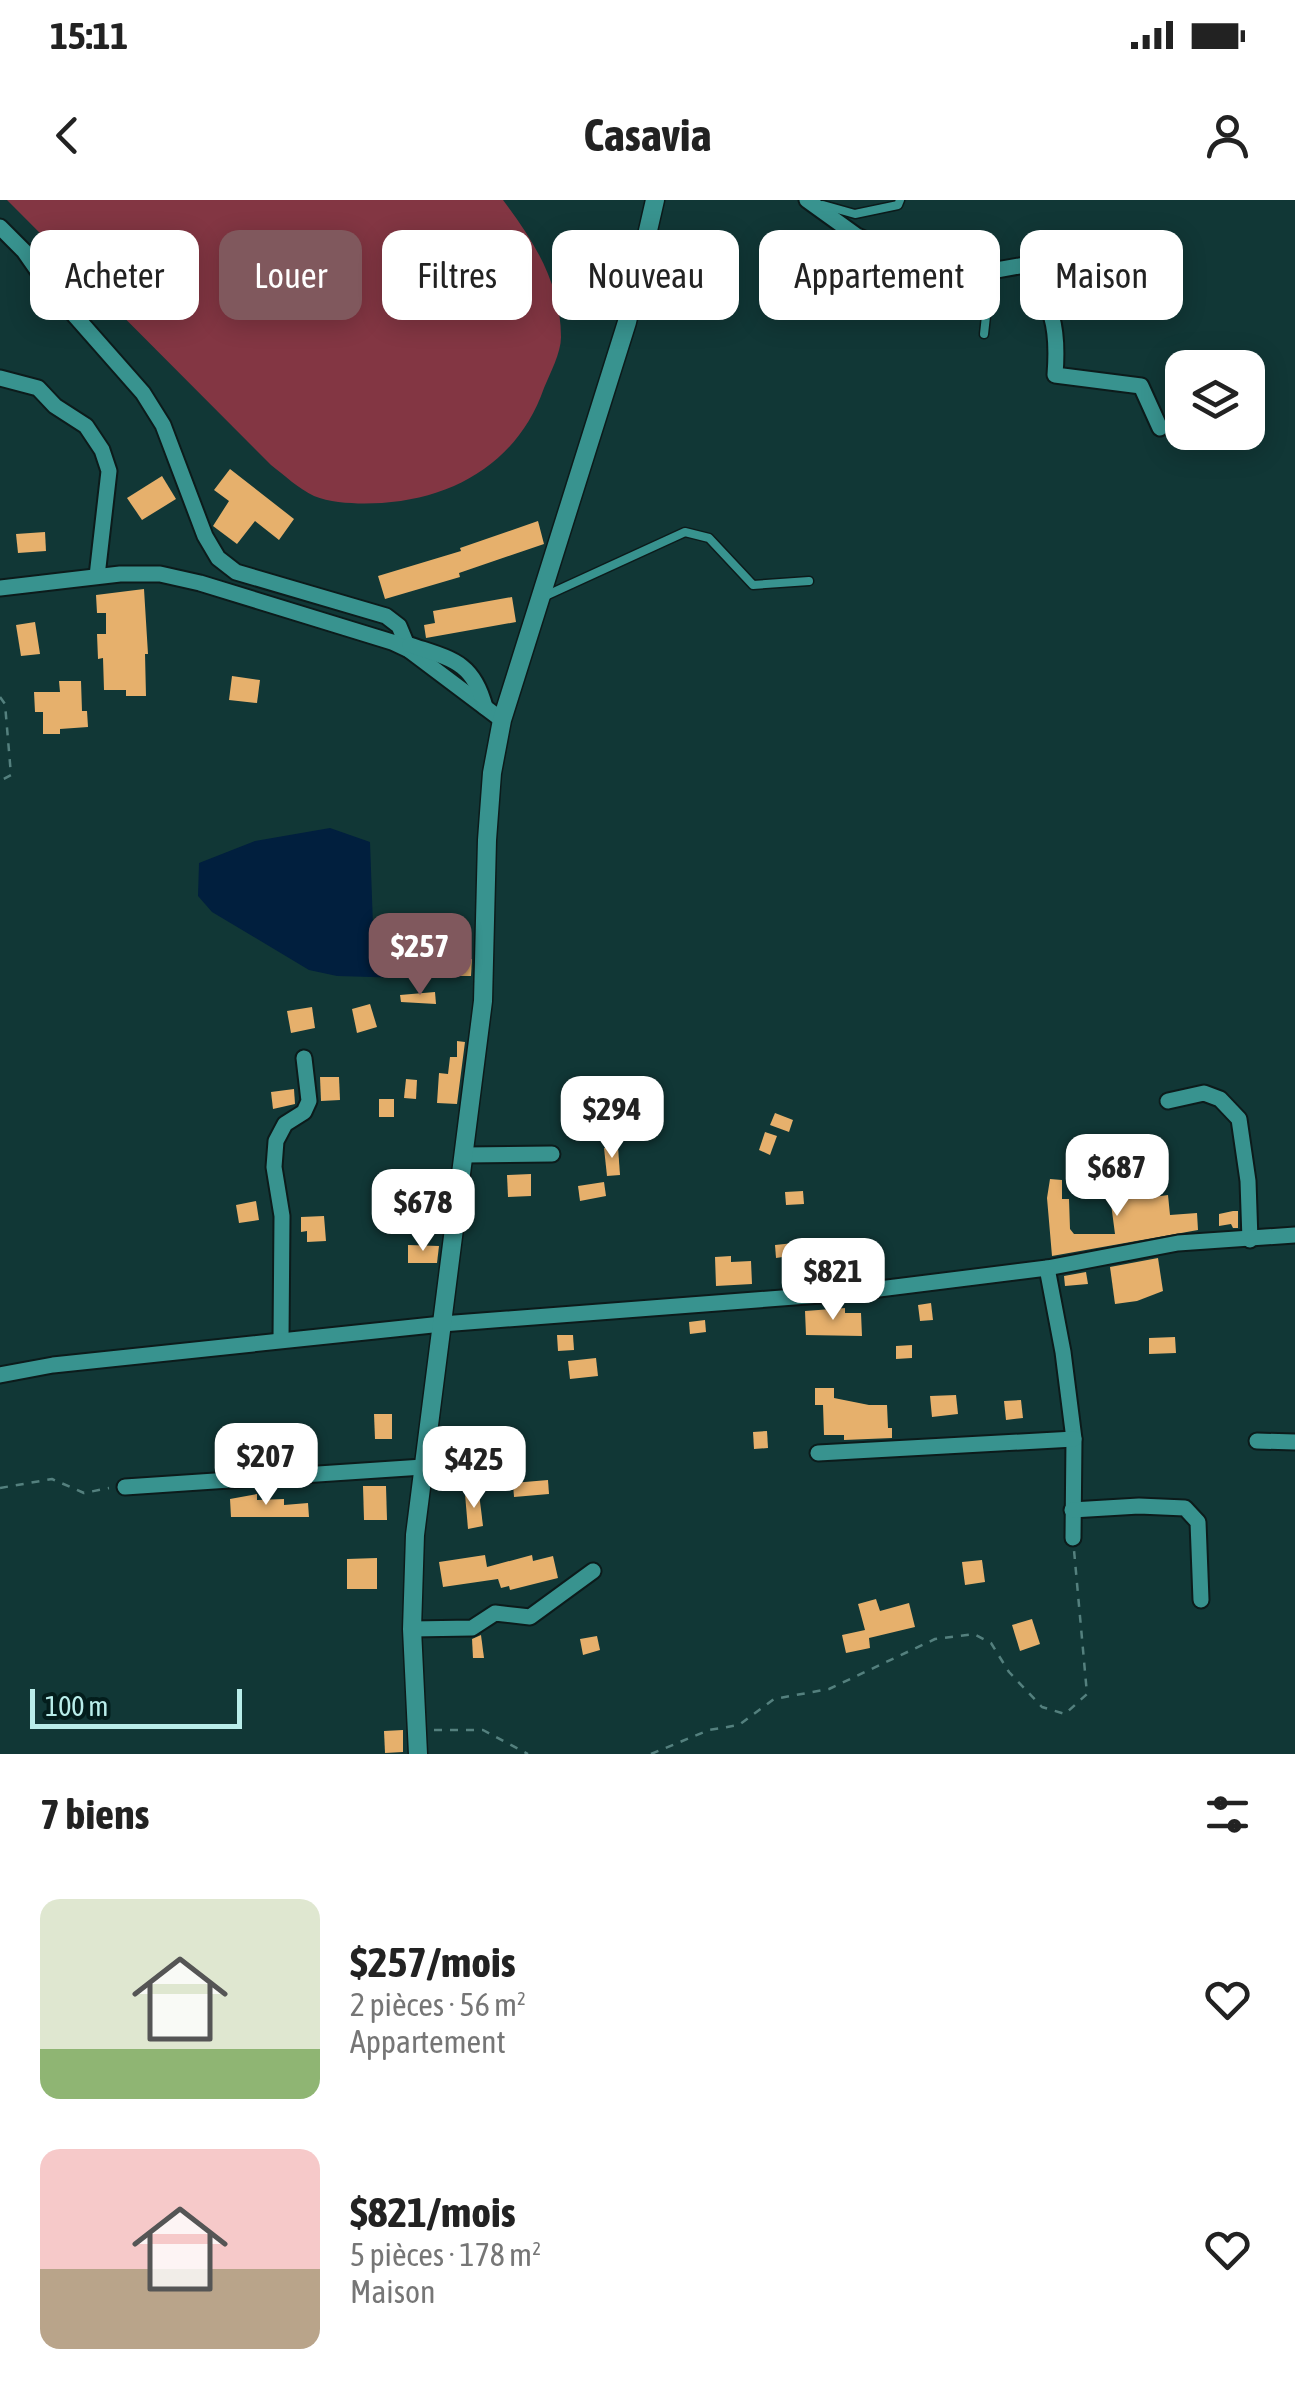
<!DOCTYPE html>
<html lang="fr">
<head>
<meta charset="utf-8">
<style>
	:root { --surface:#fff; --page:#f2f2f2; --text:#222; --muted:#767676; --accent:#80585d }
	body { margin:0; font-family:"Asap Condensed",sans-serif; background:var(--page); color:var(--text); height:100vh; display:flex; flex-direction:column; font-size:38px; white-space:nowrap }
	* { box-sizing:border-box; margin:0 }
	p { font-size:32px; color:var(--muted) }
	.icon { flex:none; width:55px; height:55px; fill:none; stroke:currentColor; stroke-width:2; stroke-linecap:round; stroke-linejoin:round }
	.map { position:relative; height:1554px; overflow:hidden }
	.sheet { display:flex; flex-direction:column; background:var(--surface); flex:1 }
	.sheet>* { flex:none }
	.top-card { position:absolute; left:30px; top:30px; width:1235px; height:90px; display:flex; gap:20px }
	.buttons { position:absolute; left:1165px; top:150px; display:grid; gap:20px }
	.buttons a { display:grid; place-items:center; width:100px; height:100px; border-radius:20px; background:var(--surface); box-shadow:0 5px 25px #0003; font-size:50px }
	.scale { position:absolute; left:30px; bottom:25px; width:212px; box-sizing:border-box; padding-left:10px; border:5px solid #b9edea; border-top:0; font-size:28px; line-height:35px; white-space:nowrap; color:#b9edea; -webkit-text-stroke:8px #031d1c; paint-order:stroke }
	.price { position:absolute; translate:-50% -85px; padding:0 22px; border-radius:20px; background:#fff; color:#222; font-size:32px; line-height:65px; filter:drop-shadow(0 2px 5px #0008) }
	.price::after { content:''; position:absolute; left:50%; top:60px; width:30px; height:22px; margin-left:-15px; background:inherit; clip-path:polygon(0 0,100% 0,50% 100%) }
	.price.active { background:var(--accent); color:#fff }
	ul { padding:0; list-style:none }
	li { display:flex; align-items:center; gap:30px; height:250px; padding:0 40px }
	li span { display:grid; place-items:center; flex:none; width:280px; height:200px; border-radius:20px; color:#555 }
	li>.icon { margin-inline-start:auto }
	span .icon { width:120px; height:120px; fill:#fffc; stroke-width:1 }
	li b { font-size:42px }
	h2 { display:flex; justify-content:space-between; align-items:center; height:120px; padding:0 40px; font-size:42px }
	.chip { padding:0 35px; border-radius:20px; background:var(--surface); box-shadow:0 5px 25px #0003; font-size:35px; line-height:90px }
	.chip.active { background:var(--accent); color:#fff }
	.status { display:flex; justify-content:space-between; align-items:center; height:70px; padding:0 50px; background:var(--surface); direction:ltr }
	.status svg { height:28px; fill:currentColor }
	header { display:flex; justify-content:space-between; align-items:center; height:130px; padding:0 40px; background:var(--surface); font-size:45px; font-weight:700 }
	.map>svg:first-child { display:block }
</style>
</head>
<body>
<div class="status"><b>15:11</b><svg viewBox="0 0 49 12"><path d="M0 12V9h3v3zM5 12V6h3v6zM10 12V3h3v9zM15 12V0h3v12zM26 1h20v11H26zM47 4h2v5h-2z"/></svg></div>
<header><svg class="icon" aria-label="back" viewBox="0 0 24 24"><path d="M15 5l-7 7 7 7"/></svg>Casavia<svg class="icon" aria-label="person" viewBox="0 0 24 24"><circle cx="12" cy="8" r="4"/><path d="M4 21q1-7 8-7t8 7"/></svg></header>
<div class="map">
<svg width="1295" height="1554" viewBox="0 0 1295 1554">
	<rect width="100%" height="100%" fill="#113736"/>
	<path fill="#833643" d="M7,0H503C534,41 561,84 561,137C561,153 550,173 544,188C519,260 457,298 382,303C361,304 334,304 314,296C299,289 284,275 271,265Z"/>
	<polygon fill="#011f3e" points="330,628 370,642 373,726 412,751 419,766 406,778 337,776 309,770 212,712 198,696 199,663 255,641"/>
	<g fill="#e6b06c">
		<polygon points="230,269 294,319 279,340 255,321 237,344 213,326 229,301 214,290"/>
		<polygon points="162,276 176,299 142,320 127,298"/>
		<polygon points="538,321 544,344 459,373 460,377 385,399 378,376 461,351 460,348"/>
		<polygon points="45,332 46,351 18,353 16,334"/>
		<polygon points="144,389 148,454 145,454 146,496 126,496 126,490 104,490 103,458 98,459 97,434 106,434 106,413 97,413 96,395"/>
		<polygon points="512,397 516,422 426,438 424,425 435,423 433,411"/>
		<polygon points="35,422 40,454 21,456 16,425"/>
		<polygon points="232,476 260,480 257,503 229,500"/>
		<polygon points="59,481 81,481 82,511 87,511 88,527 60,529 60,534 43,534 43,512 35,512 34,492 60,492"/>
		<polygon points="455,759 472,759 471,776 456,776"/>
		<polygon points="435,792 436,804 401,802 400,795"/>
		<polygon points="370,804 377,827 357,833 352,809"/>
		<polygon points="312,807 315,828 291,833 287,811"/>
		<polygon points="457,841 465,842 457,904 437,903 439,873 448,874 450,857 457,857"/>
		<polygon points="320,877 339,877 340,900 321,901"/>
		<polygon points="406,879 417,880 416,899 404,898"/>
		<polygon points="294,889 295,904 273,909 271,892"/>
		<rect x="379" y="899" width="15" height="18"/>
		<polygon points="775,913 793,920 789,932 770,925"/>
		<polygon points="765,932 777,936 770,955 759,950"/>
		<polygon points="618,947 620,975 607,976 604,948"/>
		<polygon points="531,974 531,996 508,997 507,975"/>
		<polygon points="1127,975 1149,978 1147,998 1168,995 1170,1015 1197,1013 1198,1030 1052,1056 1047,998 1050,979 1062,980 1062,999 1069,999 1070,1029 1074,1034 1115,1034 1110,996 1124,994"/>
		<polygon points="604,982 606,996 580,1001 578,986"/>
		<polygon points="803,991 804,1004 786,1005 785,992"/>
		<polygon points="256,1001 259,1020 239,1023 236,1005"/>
		<polygon points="1233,1011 1238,1011 1238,1028 1233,1028 1231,1024 1219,1026 1219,1014"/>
		<polygon points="324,1016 326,1041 307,1042 307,1031 301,1032 301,1017"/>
		<polygon points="794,1043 796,1055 776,1058 775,1045"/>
		<polygon points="408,1045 439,1046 437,1063 408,1063"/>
		<polygon points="731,1056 731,1062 751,1061 752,1084 716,1086 715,1057"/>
		<polygon points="1158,1058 1163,1091 1137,1101 1115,1104 1110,1067"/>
		<polygon points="1086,1072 1088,1084 1065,1086 1064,1076"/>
		<polygon points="931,1103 933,1120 920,1121 918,1105"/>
		<polygon points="845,1108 845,1113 861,1113 862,1136 806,1135 805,1111"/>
		<polygon points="705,1120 706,1132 690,1134 689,1122"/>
		<polygon points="557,1135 573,1135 574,1150 558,1151"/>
		<polygon points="1175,1137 1176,1153 1149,1154 1149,1138"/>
		<polygon points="912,1145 912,1158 896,1159 896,1146"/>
		<polygon points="596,1158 598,1176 570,1179 568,1161"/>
		<polygon points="815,1188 834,1188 834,1198 869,1205 887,1205 888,1228 892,1228 892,1238 844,1240 844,1235 824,1235 823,1205 815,1205"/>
		<polygon points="956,1195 958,1214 932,1217 930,1196"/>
		<polygon points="1021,1200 1023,1218 1006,1220 1004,1201"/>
		<polygon points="374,1214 392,1214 392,1239 375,1239"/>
		<polygon points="767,1231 768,1248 754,1249 753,1232"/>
		<polygon points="262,1235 274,1235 275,1252 302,1251 303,1264 264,1266"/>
		<polygon points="548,1280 549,1294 514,1297 513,1283"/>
		<polygon points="363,1286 386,1286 387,1320 364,1320"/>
		<polygon points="479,1293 483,1326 468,1329 465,1294"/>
		<polygon points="257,1294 257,1300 284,1299 284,1305 308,1303 309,1317 231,1317 230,1299"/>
		<polygon points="485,1355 487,1367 532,1355 533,1361 553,1356 558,1378 510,1390 509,1386 501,1388 498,1379 443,1387 439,1362"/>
		<polygon points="377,1358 377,1389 347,1389 347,1359"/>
		<polygon points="982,1360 985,1382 965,1385 962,1362"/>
		<polygon points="876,1399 880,1411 909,1403 915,1427 869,1438 870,1448 846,1453 842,1435 865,1430 858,1404"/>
		<polygon points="1032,1419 1040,1444 1020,1451 1012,1425"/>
		<polygon points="481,1435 484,1458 473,1458 472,1439"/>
		<polygon points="597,1436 600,1450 583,1455 580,1439"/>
		<polygon points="403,1530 403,1552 385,1553 384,1531"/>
	</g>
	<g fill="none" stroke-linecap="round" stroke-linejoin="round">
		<defs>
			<g id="service">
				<polyline points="823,5 855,14 898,5 900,0"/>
				<polyline points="984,134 991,71"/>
				<polyline points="543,397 685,332 709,338 753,385 809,381"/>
			</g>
			<g id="minor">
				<path d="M807,0L857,36L944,73L991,71L1025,65C1052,108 1059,124 1055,175L1141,186L1160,228"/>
				<polyline points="0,27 24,51 47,84 143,193 163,225 205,336 218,358 236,372 386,416 399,426 409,450"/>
				<polyline points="0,178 38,188 55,206 86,226 102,250 109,271 97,376"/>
				<polyline points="0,388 120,374 160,374 200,383 392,442 409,450 502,520"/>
				<path d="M410,445C451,459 473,461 485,507"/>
				<polyline points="1168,901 1204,893 1220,899 1239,919 1248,981 1250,1040"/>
				<polyline points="465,955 552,954"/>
				<polyline points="1047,1068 1063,1152 1074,1239 1073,1338"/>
				<polyline points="281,1139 282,1016 274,967 276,941 285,924 304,912 309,901 304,858"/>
				<polyline points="0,1175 53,1165 442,1124 847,1093 1047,1068 1178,1043 1295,1035"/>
				<polyline points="1257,1241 1295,1242"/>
				<polyline points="818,1253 1074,1239"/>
				<polyline points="125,1287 423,1267"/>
				<polyline points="1072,1310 1139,1306 1185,1308 1198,1322 1201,1400"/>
				<polyline points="412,1429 472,1428 495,1413 530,1417 593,1371"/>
			</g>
			<polyline id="tertiary" points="418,1554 412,1429 415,1335 483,801 487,640 492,573 502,520 627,122 655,0"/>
		</defs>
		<use href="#service" stroke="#0c1b1b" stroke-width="11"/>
		<use href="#minor" stroke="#0c1b1b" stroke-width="19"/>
		<use href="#tertiary" stroke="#0c1b1b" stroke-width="21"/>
		<g stroke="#54807e" stroke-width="2.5" stroke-dasharray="8 8" stroke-linecap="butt">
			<polyline points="0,497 5,504 11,575 0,581"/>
			<polyline points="0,1288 52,1279 84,1293 109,1288"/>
			<polyline points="434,1530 483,1530 528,1554"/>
			<polyline points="651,1554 709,1530 739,1525 774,1499 829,1489 935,1439 974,1434 991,1443 1009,1472 1042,1507 1065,1514 1087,1494 1074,1350"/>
		</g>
		<use href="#service" stroke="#38938f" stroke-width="8"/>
		<use href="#minor" stroke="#38938f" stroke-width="15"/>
		<use href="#tertiary" stroke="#38938f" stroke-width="18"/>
	</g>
</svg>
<div class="buttons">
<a><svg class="icon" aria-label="layers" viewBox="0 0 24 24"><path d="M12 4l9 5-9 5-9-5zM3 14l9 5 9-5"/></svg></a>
</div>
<div class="scale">100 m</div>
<b class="price active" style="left:420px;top:798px">$257</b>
<b class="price" style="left:612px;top:961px">$294</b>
<b class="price" style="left:1117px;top:1019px">$687</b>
<b class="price" style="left:423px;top:1054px">$678</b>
<b class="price" style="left:833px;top:1123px">$821</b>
<b class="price" style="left:266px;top:1308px">$207</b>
<b class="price" style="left:474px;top:1311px">$425</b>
<div class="top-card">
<a class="chip">Acheter</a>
<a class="chip active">Louer</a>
<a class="chip">Filtres</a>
<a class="chip">Nouveau</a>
<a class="chip">Appartement</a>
<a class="chip">Maison</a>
</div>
</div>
<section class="sheet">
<h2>7 biens<svg class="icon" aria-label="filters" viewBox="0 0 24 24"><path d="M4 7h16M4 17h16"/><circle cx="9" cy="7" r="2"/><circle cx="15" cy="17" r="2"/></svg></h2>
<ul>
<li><span style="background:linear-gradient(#dfe7d0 75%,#8fb573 0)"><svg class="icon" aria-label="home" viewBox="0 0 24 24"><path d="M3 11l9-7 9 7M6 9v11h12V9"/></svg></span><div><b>$257/mois</b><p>2 pièces · 56 m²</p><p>Appartement</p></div><svg class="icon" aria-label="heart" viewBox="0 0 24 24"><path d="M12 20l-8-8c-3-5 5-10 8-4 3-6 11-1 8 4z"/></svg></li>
<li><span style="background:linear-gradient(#f6c9c9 60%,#b9a48a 0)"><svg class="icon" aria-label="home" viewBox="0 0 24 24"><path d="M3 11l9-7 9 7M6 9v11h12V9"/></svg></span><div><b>$821/mois</b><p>5 pièces · 178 m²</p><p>Maison</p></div><svg class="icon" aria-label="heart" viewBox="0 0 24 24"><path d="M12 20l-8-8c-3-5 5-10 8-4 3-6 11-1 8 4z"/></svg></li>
</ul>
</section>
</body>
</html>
